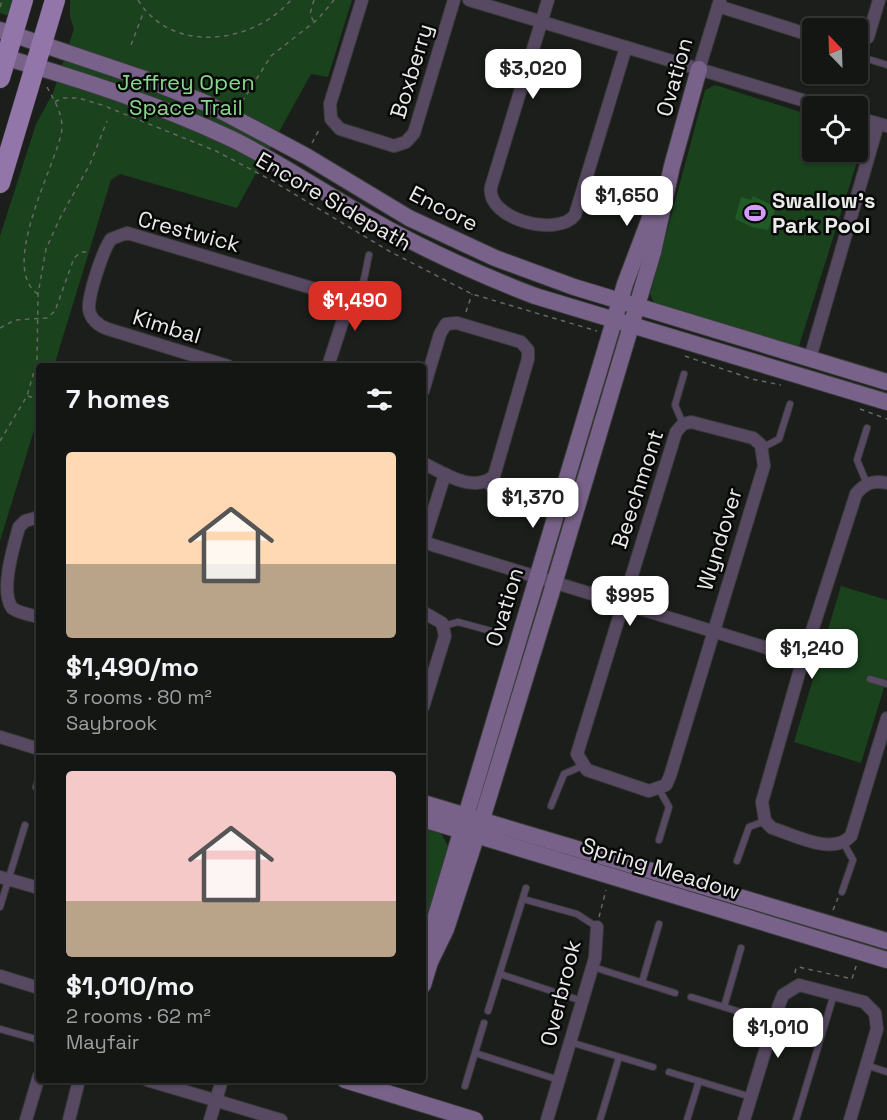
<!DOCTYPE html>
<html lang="en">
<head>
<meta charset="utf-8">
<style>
	:root { --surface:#141614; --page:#1d1f1d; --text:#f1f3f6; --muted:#9d9fa0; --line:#333534; --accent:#d93025 }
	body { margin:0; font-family:"Space Grotesk",sans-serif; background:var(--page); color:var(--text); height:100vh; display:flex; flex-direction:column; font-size:22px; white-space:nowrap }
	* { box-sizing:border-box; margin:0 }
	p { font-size:20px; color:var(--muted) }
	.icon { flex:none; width:33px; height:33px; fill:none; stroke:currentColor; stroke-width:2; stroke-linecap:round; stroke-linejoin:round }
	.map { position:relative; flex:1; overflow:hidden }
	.side { position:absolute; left:36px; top:363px; width:390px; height:720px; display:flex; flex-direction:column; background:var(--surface); border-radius:6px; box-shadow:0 2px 4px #0004,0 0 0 2px var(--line) }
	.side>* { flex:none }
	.needle { width:39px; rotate:337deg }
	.buttons { position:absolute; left:802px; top:18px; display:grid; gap:12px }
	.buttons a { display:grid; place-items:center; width:66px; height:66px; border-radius:6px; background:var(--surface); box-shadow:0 2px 4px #0004,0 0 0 2px var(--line); font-size:30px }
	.price { position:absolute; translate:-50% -51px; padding:0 14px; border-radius:12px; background:#fff; color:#222; font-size:20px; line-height:39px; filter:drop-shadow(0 2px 3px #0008) }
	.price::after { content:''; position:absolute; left:50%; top:36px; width:18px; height:14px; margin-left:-9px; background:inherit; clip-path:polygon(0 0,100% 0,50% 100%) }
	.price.active { background:var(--accent); color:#fff }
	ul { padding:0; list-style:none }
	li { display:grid; align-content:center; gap:12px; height:318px; padding:0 30px }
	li+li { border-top:2px solid var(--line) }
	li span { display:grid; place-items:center; height:186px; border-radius:6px; color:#555 }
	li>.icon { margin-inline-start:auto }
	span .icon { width:108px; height:108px; fill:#fffc; stroke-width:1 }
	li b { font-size:26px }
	h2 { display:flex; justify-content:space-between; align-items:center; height:72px; padding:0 30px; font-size:26px }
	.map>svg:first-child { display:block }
</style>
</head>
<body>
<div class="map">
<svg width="887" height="1120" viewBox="0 0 887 1120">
	<rect width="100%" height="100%" fill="#1b1e1b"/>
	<g fill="#19421d">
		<polygon points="0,0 23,0 18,19 0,13"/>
		<polygon points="70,0 352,0 328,77 311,74 237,208 120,174 111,180 54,366 39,366 39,414 0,541 0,236 36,124 53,93 74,29 70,17"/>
		<polygon points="715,85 813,116 813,152 858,152 858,131 866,140 863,143 799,346 791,347 655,305 650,294 705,90"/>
		<polygon points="841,586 887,600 887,678 861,763 794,742"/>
		<polygon points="423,827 441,833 448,846 423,937"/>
	</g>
	<polygon fill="#215927" points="753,196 776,207 768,230 752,227 735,219 741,197 751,200"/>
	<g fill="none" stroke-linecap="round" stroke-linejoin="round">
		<defs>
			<g id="lane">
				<polyline points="858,56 887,65"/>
				<path d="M342,304C365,299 364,275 369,255"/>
				<polyline points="683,424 675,405 684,374"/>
				<polyline points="867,428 857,460 867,484"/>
				<polyline points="762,448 779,439 790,404"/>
				<polyline points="484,483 500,499 529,508"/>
				<polyline points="443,626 458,622 491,631"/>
				<polyline points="870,679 887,684"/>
				<polyline points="36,787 39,777"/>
				<polyline points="659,789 669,807 659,840"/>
				<polyline points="551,806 564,774 582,766"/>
				<polyline points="737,861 749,827 765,821"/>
				<polyline points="842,892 853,860 843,842"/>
				<polyline points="523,899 577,914 597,927"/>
				<polyline points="0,907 25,825"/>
				<polyline points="593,967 675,993"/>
				<polyline points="500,974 582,1001"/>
				<polyline points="642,982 659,924"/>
				<polyline points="691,997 773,1022"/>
				<polyline points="724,1007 741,948"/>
				<polyline points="488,1011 526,888"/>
				<polyline points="0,1029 39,1040"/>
				<polyline points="570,1042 653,1067"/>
				<polyline points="475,1053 559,1080"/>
				<polyline points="866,1065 887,1072"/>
				<polyline points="669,1072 751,1097"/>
				<polyline points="465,1086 484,1023"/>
				<polyline points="600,1120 619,1057"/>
				<polyline points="687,1120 699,1081"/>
				<polyline points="796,1120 834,994"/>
			</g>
			<g id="street">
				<polyline points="362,0 330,104 331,119 340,129 394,146 406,142 414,133 454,0"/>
				<polyline points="469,0 822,106"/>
				<path d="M548,0L491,187C486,219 557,238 575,215L626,47"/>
				<polyline points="718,6 813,36"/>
				<polyline points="858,45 868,37 879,0"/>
				<polyline points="699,69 720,0"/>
				<polyline points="858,118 887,126"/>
				<polyline points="810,358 878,124"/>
				<path d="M228,366L108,329C99,326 90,319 89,309C88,295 103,250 111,239L127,233L134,235L332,294L340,299L344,317L328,366"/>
				<path d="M423,391L440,334L446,324L457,323L521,342L528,350V359L494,476C474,494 443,473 423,463"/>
				<polygon points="691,422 753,438 761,445 764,466 670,776 666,785 649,791 587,770 577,754 676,432 683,424"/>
				<path d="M887,483C873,480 865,483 856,494L803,659L762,802L765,821L772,828C795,835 832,856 851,836L887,718"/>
				<path d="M39,517L25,521L19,527C13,548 0,591 12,608C19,613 30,615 39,617"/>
				<polyline points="423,542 803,659"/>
				<polyline points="423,544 445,474"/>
				<polyline points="423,612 442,623 445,636 423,707"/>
				<polyline points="0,737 39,749"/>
				<polyline points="0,877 39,888"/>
				<polyline points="0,976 39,988"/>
				<polyline points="147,1080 281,1120"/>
				<polyline points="26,1120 39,1076"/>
				<polyline points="69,1120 79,1080"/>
				<polyline points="210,1120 222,1080"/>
				<polyline points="547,1120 595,958 597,927"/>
				<polyline points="744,1120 779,1005 783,995 799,985 864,1002 875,1013 877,1029 850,1120"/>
			</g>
			<g id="secondary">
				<polyline points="0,30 145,79 208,104 306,156 409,218 495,258 574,287 887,382"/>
				<path d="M0,56C79,79 158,104 232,139C279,162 324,193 370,219C423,249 478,274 535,296L887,402"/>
				<polyline points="423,803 887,941"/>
				<polyline points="423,819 887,960"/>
				<polyline points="431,950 433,926 625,284 656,202"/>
				<polyline points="423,985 430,962 446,929 482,819 554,584 653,252 672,166 699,69"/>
				<polyline points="345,1080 475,1120"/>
			</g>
			<g id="primary">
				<polyline points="0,78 23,0"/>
				<polyline points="0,183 55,0"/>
			</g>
		</defs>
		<use href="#lane" stroke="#383b38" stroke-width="8"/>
		<use href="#street" stroke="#383b38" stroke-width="14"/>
		<use href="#secondary" stroke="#383b38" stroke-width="18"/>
		<use href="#primary" stroke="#383b38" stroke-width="21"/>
		<g stroke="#656865" stroke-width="1.5" stroke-dasharray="4.5 4.5" stroke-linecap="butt">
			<path d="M138,0C172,55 253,44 291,0"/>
			<polyline points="314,0 310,14 314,22"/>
			<polyline points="0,7 2,0"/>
			<polyline points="131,45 144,11"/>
			<polyline points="55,102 62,98 78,98 102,105 216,151 271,180 389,251 472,294 597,331"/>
			<polyline points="242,102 271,56 318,19 334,0"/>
			<polyline points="312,143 320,128"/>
			<path d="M38,294C0,269 51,174 61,135C65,117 55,102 47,87"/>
			<polyline points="466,312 472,294"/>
			<polyline points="0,328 15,320 47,318 55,311 74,258 81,252 91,252"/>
			<polyline points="685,356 752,379 781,385"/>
			<polyline points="28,396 39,400"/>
			<polyline points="860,409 887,419"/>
			<polyline points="0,441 27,396 37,361 38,294 46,249 60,218 90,164 107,121"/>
			<polyline points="833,910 838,898"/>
			<polyline points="599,917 606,890"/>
			<polyline points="795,973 796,968 799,967 852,979 856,966"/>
		</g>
		<use href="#lane" stroke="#584963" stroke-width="6"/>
		<use href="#street" stroke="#584963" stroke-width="12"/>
		<use href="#secondary" stroke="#79628a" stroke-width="16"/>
		<use href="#primary" stroke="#9275a9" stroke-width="20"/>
	</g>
	<defs>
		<symbol id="stadium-bare" viewBox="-9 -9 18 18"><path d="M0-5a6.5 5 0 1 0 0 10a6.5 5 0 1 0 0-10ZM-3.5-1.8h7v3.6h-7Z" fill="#d39cfc" stroke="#070807" stroke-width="2.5" paint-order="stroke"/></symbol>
	</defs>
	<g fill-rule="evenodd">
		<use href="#stadium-bare" x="740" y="198" width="30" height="30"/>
	</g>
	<g text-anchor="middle" stroke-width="5" stroke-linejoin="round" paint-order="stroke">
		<g font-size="22" fill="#e9ebe9" stroke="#070807">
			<text transform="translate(411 71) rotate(-73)" y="8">Boxberry</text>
			<text transform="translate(674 77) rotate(-74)" y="8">Ovation</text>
			<text transform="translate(334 201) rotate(30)" y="8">Encore Sidepath</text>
			<text transform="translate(444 208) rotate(27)" y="8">Encore</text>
			<text transform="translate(189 231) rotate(15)" y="8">Crestwick</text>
			<text transform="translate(167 326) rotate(17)" y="8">Kimbal</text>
			<text transform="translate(637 489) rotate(-72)" y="8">Beechmont</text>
			<text transform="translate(719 539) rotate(-73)" y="8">Wyndover</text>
			<text transform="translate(504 607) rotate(-73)" y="8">Ovation</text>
			<text transform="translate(661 868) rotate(17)" y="8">Spring Meadow</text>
			<text transform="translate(560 993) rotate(-76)" y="8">Overbrook</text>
		</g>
		<g font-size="22" fill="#88d78d" stroke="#070807">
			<text x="186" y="90">Jeffrey Open<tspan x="186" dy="25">Space Trail</tspan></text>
		</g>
		<g font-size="22" font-weight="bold" fill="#e9ebe9" stroke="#070807" text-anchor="start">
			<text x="772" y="208">Swallow's<tspan x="772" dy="25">Park Pool</tspan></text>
		</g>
	</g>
</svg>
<div class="buttons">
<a><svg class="needle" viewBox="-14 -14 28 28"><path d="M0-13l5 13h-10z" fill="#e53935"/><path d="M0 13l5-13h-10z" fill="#9d9fa0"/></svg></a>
<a><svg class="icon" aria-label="locate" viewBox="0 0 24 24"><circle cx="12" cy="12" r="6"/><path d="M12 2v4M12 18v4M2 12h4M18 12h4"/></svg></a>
</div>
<b class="price" style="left:533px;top:100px">$3,020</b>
<b class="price" style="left:627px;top:227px">$1,650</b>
<b class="price active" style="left:355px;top:332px">$1,490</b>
<b class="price" style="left:533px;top:529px">$1,370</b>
<b class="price" style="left:630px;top:627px">$995</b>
<b class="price" style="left:812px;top:680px">$1,240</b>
<b class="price" style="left:778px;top:1059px">$1,010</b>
<section class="side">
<h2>7 homes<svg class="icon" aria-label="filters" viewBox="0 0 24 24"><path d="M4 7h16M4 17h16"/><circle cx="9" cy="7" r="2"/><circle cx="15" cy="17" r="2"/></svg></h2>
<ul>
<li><span style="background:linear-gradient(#ffd9b3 60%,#b9a48a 0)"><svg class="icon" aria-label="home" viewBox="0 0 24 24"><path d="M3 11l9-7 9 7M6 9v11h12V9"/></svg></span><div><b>$1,490/mo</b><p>3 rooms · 80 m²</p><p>Saybrook</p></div></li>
<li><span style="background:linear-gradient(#f6c9c9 70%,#b9a48a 0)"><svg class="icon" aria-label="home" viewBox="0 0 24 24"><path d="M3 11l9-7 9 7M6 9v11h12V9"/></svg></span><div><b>$1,010/mo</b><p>2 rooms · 62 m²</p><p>Mayfair</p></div></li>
</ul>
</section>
</div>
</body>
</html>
